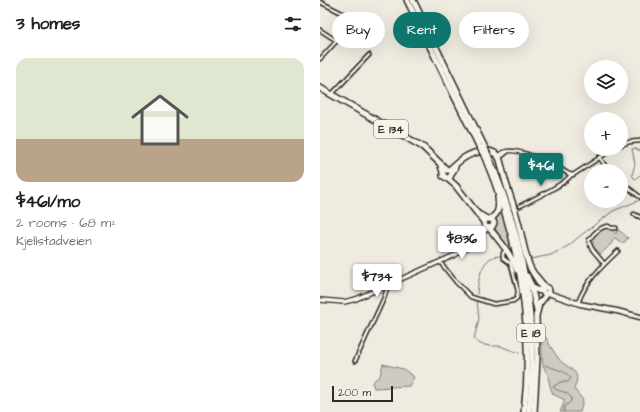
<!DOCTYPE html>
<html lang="en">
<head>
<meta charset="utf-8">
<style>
	:root { --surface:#fff; --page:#f2f2f2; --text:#202124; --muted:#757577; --accent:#0f766e }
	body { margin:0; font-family:"Architects Daughter",sans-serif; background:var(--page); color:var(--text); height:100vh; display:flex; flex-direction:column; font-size:15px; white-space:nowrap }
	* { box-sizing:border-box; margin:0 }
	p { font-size:13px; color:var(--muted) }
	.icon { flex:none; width:22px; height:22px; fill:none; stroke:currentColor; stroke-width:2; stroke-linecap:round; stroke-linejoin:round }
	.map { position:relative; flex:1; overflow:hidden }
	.side { display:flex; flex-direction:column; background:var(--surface); width:320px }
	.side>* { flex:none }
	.guide { position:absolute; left:12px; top:12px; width:248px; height:36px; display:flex; gap:8px }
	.controls { position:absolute; left:264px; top:60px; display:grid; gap:8px }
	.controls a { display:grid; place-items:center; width:44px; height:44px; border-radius:50%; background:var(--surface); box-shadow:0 4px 16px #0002; font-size:20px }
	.scale { position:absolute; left:12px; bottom:10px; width:61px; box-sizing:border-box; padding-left:4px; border:2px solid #2b2b2b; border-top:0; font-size:11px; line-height:14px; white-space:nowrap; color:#2b2b2b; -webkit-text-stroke:3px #f7f3e8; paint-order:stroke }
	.price { position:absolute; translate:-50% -34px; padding:0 9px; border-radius:4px; background:#fff; color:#222; font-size:13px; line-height:26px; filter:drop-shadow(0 1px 2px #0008) }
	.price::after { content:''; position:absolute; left:50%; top:24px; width:12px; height:9px; margin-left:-6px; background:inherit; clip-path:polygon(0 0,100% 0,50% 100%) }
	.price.selected { background:var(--accent); color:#fff }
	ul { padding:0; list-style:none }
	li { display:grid; align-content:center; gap:8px; height:212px; padding:0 16px }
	li span { display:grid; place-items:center; height:124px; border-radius:12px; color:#555 }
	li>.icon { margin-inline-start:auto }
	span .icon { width:72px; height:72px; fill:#fffc; stroke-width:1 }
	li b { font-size:17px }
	h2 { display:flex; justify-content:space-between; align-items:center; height:48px; padding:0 16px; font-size:17px }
	.pill { padding:0 14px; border-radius:18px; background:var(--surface); box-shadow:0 4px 16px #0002; font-size:14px; line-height:36px }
	.pill.selected { background:var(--accent); color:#fff }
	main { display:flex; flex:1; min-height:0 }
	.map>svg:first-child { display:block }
</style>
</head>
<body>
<main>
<section class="side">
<h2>3 homes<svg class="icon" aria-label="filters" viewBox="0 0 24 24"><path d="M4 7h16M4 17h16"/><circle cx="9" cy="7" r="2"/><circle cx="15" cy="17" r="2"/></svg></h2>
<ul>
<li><span style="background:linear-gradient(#dfe7d0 65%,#b9a48a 0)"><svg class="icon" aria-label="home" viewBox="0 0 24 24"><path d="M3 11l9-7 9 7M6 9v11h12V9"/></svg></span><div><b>$461/mo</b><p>2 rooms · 68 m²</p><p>Kjellstadveien</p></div></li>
</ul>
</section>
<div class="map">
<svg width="320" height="412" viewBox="0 0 320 412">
	<rect width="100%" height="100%" fill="#efebe0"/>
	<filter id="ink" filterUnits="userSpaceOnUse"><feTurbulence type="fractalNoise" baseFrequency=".025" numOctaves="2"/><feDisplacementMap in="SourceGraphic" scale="8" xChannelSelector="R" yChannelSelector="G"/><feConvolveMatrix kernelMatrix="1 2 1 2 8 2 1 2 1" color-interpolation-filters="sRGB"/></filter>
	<g filter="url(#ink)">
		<g fill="#cfcbc2" stroke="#7d7b76">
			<polygon points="182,207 196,263 175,228 174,218 180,208"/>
			<path d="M288,227L296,234L297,230C302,231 305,236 308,238L303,244L295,238L292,241L293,242L281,254L272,246L274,243L272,241L270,243C271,236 281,229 288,227Z"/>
			<path d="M222,331C228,340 232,351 239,359C248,370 263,369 254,389L263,400L260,412H240L245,400L233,394L230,386L228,376L223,365L222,356Z"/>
			<polygon points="63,364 83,369 94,377 89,386 54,388 52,382 60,376"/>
		</g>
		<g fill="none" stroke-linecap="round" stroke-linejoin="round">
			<g stroke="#74726e" stroke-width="1">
				<polyline points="320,151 314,148 312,149 315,164 312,175 315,179 320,175"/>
				<polyline points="185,257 188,258"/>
				<polyline points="211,259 231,255 248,246 260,236 293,211 320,200"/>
				<path d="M157,294C158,281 161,255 180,256"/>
				<polyline points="157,301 159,319 154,339 160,344 170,346"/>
				<polyline points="173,346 180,346 199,353"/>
				<path d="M225,365C234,369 245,370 251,378L248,382H240L233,387C238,393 246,389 252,399L250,402L244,407V412"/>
			</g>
			<defs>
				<g id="street">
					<polyline points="0,2 24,14 28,24 27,30 0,59"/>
					<polyline points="0,30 17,41"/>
					<polyline points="12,94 49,55"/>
					<polyline points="301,145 309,142 320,141"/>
					<path d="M179,156C188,140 238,167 249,174L253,175L293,149"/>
					<polyline points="179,156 182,156 187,152"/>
					<polyline points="279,157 289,171"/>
					<polyline points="301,182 320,197"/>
					<path d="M200,206C211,200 245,185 251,175"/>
					<polyline points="314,214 320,217"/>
					<polyline points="120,262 136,282 151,297 174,304 193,301 197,298 198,291 192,268 190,263 183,258 183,253 186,251"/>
					<path d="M284,264C280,257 268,248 269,240C273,234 280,227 288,226L291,228H296"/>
					<path d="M258,303C265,282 282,266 298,251"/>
					<polyline points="35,361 64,298 68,285"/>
				</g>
				<polyline id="secondary" points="0,300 24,302 36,299 135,255 146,248 168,228"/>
				<polyline id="primary" points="228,293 260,304 297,311 320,317"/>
				<g id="highway">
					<polyline points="87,0 159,146"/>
					<polyline points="93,0 164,146"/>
					<polyline points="0,88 103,147 127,170"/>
					<path d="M169,151C181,154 180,161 183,172C187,189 194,205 198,222C202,236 204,251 209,265C213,275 221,282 223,292L225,294L228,293L229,291L228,288L225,287L215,275"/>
					<path d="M164,155C199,238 215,322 204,412"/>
					<path d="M168,155C203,236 219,324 209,412"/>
					<polyline points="121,166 123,172 123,176 127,178 130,177 135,167"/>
					<path d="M129,170C140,160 149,152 165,151"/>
					<polyline points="127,178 136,186 164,222"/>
					<polyline points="160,215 167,219 172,219 174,223 172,227 168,228 165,226 164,223 166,219"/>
					<path d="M170,219C180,213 179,207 178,197"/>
					<path d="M169,228C180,241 191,254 197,270"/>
					<path d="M207,276C210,284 213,291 222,291"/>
					<polyline points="211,286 217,310"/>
					<polyline points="214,412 217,359 216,316 219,304 227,294"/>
				</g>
			</defs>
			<use href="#street" stroke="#2b2b2b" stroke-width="5.5"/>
			<use href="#secondary" stroke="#2b2b2b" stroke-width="6"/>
			<use href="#primary" stroke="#2b2b2b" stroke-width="7"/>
			<use href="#highway" stroke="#2b2b2b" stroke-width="8"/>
			<use href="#street" stroke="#f7f3e8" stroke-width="2.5"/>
			<use href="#secondary" stroke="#f7f3e8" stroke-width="3.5"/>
			<use href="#primary" stroke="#f7f3e8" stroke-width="4"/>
			<use href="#highway" stroke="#f7f3e8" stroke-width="5"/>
			<defs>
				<g id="highway-bridge">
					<polyline points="159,146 164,155"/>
					<polyline points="164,146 168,155"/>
				</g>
			</defs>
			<use href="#highway-bridge" stroke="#2b2b2b" stroke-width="8" stroke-linecap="butt"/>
			<use href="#highway-bridge" stroke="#f7f3e8" stroke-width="5"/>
		</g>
	</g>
	<g text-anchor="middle" stroke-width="3" stroke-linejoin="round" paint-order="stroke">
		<g fill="#f7f3e8" stroke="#686764" stroke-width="1">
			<rect x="54" y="120" width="34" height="18" rx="3"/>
			<rect x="197" y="324" width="28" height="18" rx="3"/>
		</g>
		<g font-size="11" font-weight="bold" fill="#2b2b2b">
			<text x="71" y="133">E 134</text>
			<text x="211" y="337">E 18</text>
		</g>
	</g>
</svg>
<div class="controls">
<a><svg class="icon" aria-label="layers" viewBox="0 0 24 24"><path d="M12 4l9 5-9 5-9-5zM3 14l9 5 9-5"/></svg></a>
<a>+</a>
<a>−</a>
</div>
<div class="scale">200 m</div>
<b class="price selected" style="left:221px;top:187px">$461</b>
<b class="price" style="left:142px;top:260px">$836</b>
<b class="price" style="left:57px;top:298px">$734</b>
<div class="guide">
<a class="pill">Buy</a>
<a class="pill selected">Rent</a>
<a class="pill">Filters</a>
</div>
</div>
</main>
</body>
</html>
